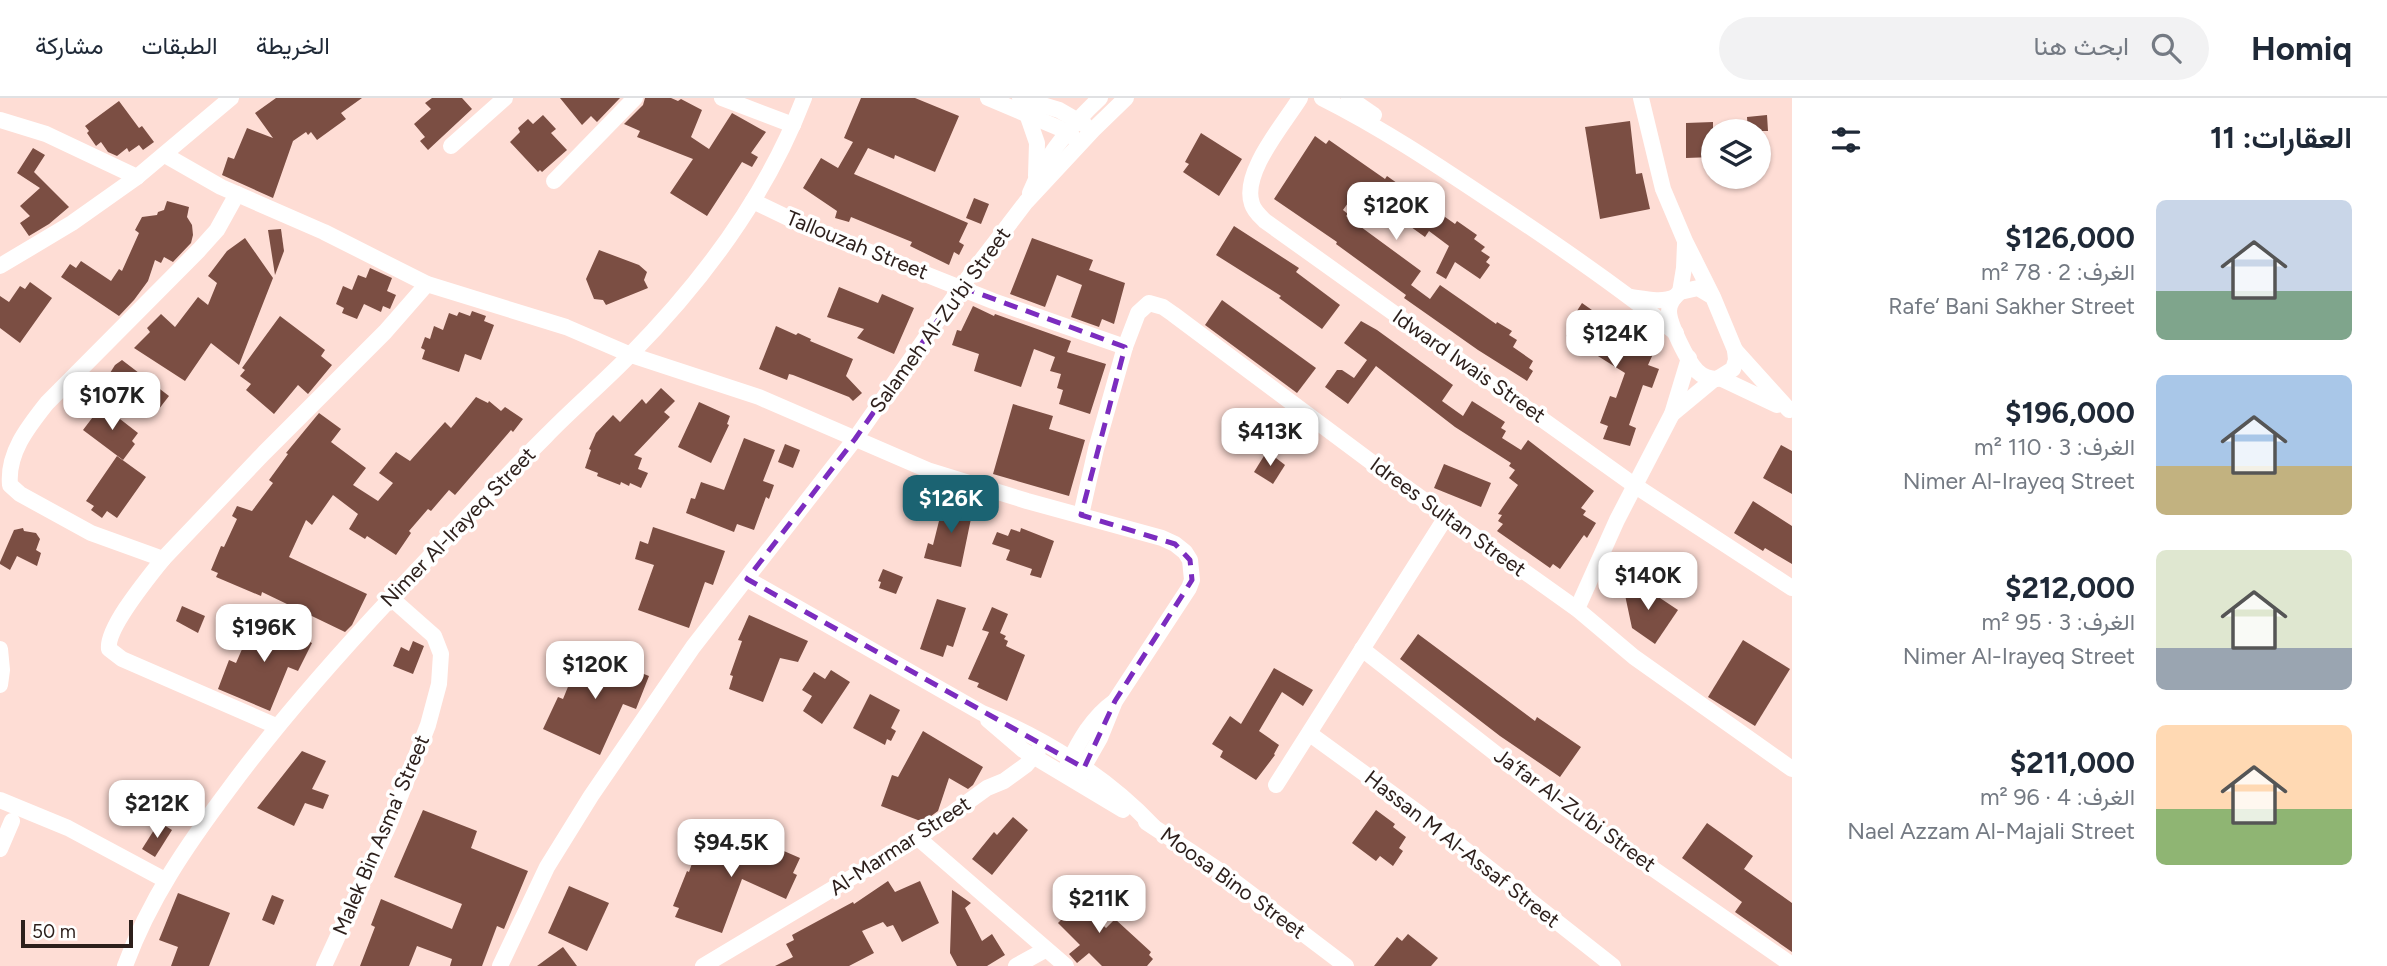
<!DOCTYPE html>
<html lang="ar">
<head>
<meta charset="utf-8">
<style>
	:root { --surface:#fff; --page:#f2f2f3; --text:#1f2937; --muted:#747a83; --line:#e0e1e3; --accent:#1b6372 }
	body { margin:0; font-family:Figtree,Vazirmatn,sans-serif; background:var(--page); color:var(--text); direction:rtl; height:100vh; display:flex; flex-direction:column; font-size:26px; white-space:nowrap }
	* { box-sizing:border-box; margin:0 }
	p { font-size:23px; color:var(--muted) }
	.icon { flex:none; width:38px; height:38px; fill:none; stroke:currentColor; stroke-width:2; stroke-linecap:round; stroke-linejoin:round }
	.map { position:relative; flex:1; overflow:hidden; direction:ltr }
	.drawer { display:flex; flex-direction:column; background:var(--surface); width:595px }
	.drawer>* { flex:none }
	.controls { position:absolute; left:1701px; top:21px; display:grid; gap:14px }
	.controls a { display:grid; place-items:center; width:70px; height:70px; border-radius:50%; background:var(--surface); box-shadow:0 2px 5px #0004; font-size:35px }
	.scale { position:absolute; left:21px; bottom:18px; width:112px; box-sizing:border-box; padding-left:7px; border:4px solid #2d1f1b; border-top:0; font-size:19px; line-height:24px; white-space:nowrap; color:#2d1f1b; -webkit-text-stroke:5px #fff; paint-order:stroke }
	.price { position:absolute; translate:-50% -60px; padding:0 16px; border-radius:14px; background:#fff; color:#222; font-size:23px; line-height:46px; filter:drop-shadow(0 2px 4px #0008) }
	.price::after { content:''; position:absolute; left:50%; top:42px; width:21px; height:16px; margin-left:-10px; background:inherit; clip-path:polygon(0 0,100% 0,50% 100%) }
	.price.selected { background:var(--accent); color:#fff }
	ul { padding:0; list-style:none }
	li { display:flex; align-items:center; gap:21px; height:175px; padding:0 35px }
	li span { display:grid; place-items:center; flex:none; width:196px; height:140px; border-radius:10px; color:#555 }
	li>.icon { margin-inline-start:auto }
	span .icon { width:84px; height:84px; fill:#fffc; stroke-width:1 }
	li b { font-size:30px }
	h2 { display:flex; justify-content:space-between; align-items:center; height:84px; padding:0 35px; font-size:30px }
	header { display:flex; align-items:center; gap:42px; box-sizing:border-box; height:98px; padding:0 35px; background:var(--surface); border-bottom:2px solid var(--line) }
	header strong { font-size:33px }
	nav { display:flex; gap:38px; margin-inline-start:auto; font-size:24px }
	.search { width:490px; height:63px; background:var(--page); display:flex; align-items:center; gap:18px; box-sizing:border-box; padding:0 24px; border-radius:38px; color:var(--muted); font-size:26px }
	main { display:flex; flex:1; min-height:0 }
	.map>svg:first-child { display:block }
</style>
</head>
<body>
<header>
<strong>Homiq</strong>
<div class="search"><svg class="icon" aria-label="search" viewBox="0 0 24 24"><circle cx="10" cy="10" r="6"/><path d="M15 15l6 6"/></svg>ابحث هنا</div>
<nav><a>الخريطة</a><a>الطبقات</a><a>مشاركة</a></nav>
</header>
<main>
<section class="drawer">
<h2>العقارات: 11<svg class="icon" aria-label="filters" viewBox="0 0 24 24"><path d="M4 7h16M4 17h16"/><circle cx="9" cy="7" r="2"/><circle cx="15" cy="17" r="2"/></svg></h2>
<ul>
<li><span style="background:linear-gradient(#c9d6e8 65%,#7fa58c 0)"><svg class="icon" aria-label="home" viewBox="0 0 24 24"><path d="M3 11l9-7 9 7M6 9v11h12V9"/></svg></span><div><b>$126,000</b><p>الغرف: 2 · 78 m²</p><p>Rafe‘ Bani Sakher Street</p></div></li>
<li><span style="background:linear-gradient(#a9c7e8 65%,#c2b280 0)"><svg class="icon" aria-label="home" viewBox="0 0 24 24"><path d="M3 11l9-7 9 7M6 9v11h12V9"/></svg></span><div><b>$196,000</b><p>الغرف: 3 · 110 m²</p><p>Nimer Al-Irayeq Street</p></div></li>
<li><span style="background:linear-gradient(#dfe7d0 70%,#9aa5b1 0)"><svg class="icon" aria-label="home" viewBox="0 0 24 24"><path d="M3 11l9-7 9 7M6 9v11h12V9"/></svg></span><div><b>$212,000</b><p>الغرف: 3 · 95 m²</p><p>Nimer Al-Irayeq Street</p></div></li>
<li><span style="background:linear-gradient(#ffd9b3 60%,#8fb573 0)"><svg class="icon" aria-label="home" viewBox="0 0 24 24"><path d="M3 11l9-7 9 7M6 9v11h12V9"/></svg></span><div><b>$211,000</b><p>الغرف: 4 · 96 m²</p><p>Nael Azzam Al-Majali Street</p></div></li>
</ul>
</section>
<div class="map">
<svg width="1792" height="868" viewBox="0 0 1792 868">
	<rect width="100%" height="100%" fill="#feddd5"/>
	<g fill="#7b4e43">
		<polygon points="276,0 362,0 341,15 346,21 317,42 311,34 308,37 306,34 293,43 273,100 222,77 228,59 234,61 247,30 273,40 255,15"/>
		<polygon points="432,0 462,0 472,11 428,52 420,43 425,39 414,26 431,11 425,5"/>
		<polygon points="560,0 620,0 597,24 591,18 582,27"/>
		<polygon points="645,0 671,0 678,3 681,1 702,12 691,39 709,51 732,15 766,34 751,55 758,59 752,69 742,64 707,118 670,95 693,61 637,39 640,33 624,26 643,7"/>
		<polygon points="861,0 915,0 959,18 935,74 895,57 894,61 868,50 854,76 968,125 959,144 964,147 959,157 954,154 949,167 910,148 912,144 851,119 849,124 835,120 837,113 803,90 821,60 838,70 853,44 844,40"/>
		<polygon points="119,3 139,30 142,28 154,44 143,52 139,47 129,54 127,50 117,58 108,54 101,44 96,48 87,35 89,33 85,28"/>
		<polygon points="543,17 556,31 551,35 567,52 542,74 540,72 538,74 510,44 520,34 518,30 528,21 533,26"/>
		<polygon points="1767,17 1768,33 1748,33 1747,19"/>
		<polygon points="1630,23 1636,76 1642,75 1650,111 1600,121 1585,29"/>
		<polygon points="1713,24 1713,59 1686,60 1686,25"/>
		<polygon points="1201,35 1242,61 1219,98 1183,74 1189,66 1185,64"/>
		<polygon points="1315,38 1326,46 1329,42 1385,81 1387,78 1455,126 1457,123 1477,137 1474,141 1485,149 1481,153 1490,159 1486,164 1490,167 1480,181 1455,164 1446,181 1436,175 1449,148 1429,133 1425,139 1358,91 1343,112 1348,116 1346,118 1421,173 1411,187 1430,201 1440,187 1496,226 1497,224 1512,233 1509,237 1517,242 1513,249 1533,263 1529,270 1533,273 1527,283 1478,252 1404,200 1406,197 1336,146 1337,144 1274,101"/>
		<polygon points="33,50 45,57 34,74 69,109 49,126 29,138 20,125 30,118 20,108 40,90 17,75"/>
		<polygon points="974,100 989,106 981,126 966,120"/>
		<polygon points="167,103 189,109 187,119 192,127 193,137 191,145 173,164 164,159 161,165 155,162 148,183 134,202 119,218 61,179 70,166 76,170 81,163 111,183 119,171 122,173 139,135 135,132 142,119 157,117 158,114 164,112"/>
		<polygon points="1234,128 1299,170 1296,174 1340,207 1322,231 1279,200 1281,198 1216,157"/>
		<polygon points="281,131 284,153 275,177 268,132"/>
		<polygon points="245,140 273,180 239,267 211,245 185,283 134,250 150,234 147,230 161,216 175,229 198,199 208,207 217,185 208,178 227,153"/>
		<polygon points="1032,140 1093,162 1089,172 1125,185 1114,226 1102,221 1099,229 1071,219 1082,187 1057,177 1045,209 1010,196"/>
		<polygon points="599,152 639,167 647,174 644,182 648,190 606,207 603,202 594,201 586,181"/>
		<polygon points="370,170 392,180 387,193 396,197 390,211 383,208 381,214 364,206 357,221 342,215 344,210 336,206 343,188 352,192 358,177 366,180"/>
		<polygon points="30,184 52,200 20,245 0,230 0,198 9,204 20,188 25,191"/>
		<polygon points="839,189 878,205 882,196 914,210 894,256 857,240 864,231 827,219"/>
		<polygon points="1222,202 1316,270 1297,295 1205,227"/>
		<polygon points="1582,205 1623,234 1617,244 1653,256 1648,267 1659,271 1652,290 1643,287 1629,327 1636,330 1630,348 1603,341 1608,328 1600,325 1610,298 1616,300 1625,275 1566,238 1579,218 1575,216"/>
		<polygon points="973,208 994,218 995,216 1071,243 1067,254 1106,266 1090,316 1059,306 1063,292 1057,290 1061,276 1050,273 1055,259 1034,251 1021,289 974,273 979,256 952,247 957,232 961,233"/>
		<polygon points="472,213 486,218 484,223 494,227 481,262 465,256 459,274 422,261 425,252 421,250 425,239 430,241 434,228 443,232 449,215 457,218 459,214 470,218"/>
		<polygon points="280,218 325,252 321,258 332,267 308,296 298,287 274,316 246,292 251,286 240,278 245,272 242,270"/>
		<polygon points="1361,223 1377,232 1453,287 1442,303 1463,318 1472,303 1505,324 1501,330 1506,333 1502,340 1521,352 1528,342 1594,393 1581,410 1586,413 1583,417 1596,425 1587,440 1584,437 1560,471 1553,466 1550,470 1497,433 1503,426 1498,423 1502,417 1498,416 1518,387 1509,380 1515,372 1509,368 1511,365 1455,329 1376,268 1348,306 1325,289 1337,272 1342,272 1354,280 1367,262 1344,245"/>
		<polygon points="776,228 796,237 798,235 811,241 810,243 853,261 846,278 862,295 853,303 849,299 793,277 789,276 787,282 759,271"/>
		<polygon points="122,262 169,298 155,316 117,286 114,290 105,283 115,267"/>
		<polygon points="661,290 675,303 664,314 670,319 634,357 642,360 638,371 648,375 641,390 630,385 629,388 621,384 620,387 597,378 598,375 585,370 591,352 589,351 596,335 613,317 620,324 642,301 646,306"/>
		<polygon points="476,299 488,305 489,303 501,313 505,309 523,321 513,334 511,332 455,397 449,392 431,413 428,411 409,433 411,435 396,457 367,438 365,441 349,431 358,416 333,397 312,427 306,422 289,459 367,496 352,527 345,534 262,494 261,498 216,479 218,475 211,472 221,448 224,449 237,421 232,418 237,408 252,413 273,385 269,382 288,356 286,355 319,315 341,331 331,344 366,370 353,387 378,403 393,385 379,375 396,354 410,363 445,324 451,330"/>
		<polygon points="699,304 730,318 727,326 729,327 711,365 678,349"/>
		<polygon points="1013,306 1053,318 1049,331 1085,342 1069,398 993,376"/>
		<polygon points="102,307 138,335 132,343 135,346 123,362 83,332"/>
		<polygon points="744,340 775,352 763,383 774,387 769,401 766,399 754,432 737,426 734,434 686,415 691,400 695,401 701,384 724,392"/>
		<polygon points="785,346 800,352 793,370 778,364"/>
		<polygon points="1781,347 1792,353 1792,396 1763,380"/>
		<polygon points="1267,353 1285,367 1273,386 1254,374"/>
		<polygon points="117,358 146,379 117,420 107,413 102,420 91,412 94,408 86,403"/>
		<polygon points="1444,366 1491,385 1481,409 1434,390"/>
		<polygon points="944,403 973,411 961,469 924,460 928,445 933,447"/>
		<polygon points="1753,403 1792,428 1792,466 1765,450 1763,453 1734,435"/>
		<polygon points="653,429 725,453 713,487 705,484 689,530 638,512 654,467 635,461 640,443 648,446"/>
		<polygon points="23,430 24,433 36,435 40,441 36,452 41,455 37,468 17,458 10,472 0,466 0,464 14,432"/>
		<polygon points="1021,430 1054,443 1041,480 1030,477 1032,471 1006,462 1010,452 992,446 997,434 1008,438 1011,431 1020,434"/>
		<polygon points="883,471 903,479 896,496 879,490 881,484 878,483"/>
		<polygon points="1633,482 1678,512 1655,546 1632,530 1625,497"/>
		<polygon points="937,501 966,510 953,549 947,547 943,559 920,551"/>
		<polygon points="182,508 205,518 198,535 176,523"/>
		<polygon points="992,509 1008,516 1000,535 1006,538 1004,541 1008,543 1006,548 1025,557 1007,603 977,589 979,585 968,581 989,534 982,532"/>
		<polygon points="749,517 808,543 798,564 780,560 763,604 729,591 733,578 730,577 742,543 738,542"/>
		<polygon points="256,519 312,545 298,573 288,569 270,613 218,591 229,562 236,565"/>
		<polygon points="1418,536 1535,623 1537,619 1581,649 1560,679 1500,638 1400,561"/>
		<polygon points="1743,542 1790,571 1755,628 1708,599"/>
		<polygon points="413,543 424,548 413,576 393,568 401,549 409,553"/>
		<polygon points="583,552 649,578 636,611 623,606 600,657 543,631 558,599 563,601"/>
		<polygon points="1274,570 1313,592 1303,608 1282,594 1259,633 1279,647 1274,656 1275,657 1256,682 1220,659 1223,653 1212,646 1230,618 1241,626"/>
		<polygon points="831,572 850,584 822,626 803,613 812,598 802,592 814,574 825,581"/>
		<polygon points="870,596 900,612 891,630 896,633 891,643 887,641 885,647 853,630"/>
		<polygon points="923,633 983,669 973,687 968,691 949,680 938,713 923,724 881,708 892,677 898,679"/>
		<polygon points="302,653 326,663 312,691 329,697 323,711 305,705 294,728 257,710"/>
		<polygon points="423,712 477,733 471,750 528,773 504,831 497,828 482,868 450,868 452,861 417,848 409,868 360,868 375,829 371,827 381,801 452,831 462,806 394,779"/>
		<polygon points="1376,712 1395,726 1393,729 1406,739 1399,750 1403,753 1393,768 1380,758 1376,763 1352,745"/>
		<polygon points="1013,719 1028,732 992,777 972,761 994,734 997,737"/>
		<polygon points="159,724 172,732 155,759 142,751"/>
		<polygon points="1707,725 1753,758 1744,771 1792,805 1792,854 1735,814 1742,804 1682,760"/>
		<polygon points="708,734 748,752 754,740 800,760 793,775 797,777 786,801 742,781 722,835 675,819 679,810 673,808 687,773 689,774 697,751 702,752"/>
		<polygon points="888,783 895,794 920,783 939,825 902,844 893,827 887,829 883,824 862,833 874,855 849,868 775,868 793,859 786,846 794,842 792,837 853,804 854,806"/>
		<polygon points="1076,786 1095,806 1088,813 1106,830 1115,821 1151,854 1149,857 1153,861 1147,868 1102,868 1089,855 1077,865 1069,856 1080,847 1058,825 1062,821 1055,814 1068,801 1064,797"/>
		<polygon points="569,788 609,805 587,853 548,835"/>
		<polygon points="952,792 971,805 965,810 982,843 992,836 1005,857 987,868 957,868 950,855"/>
		<polygon points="178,795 230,815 209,868 171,868 178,849 159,842"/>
		<polygon points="272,797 284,802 274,827 262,822"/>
		<polygon points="1408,836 1438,860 1431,868 1374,868 1397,839 1402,843"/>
		<polygon points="563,849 577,868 537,868"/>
	</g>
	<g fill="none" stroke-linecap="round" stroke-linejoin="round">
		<g stroke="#fff" stroke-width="16">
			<polyline points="722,0 793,27"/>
			<polyline points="988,0 1059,30 1073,39"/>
			<polyline points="1020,0 1059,12 1085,27"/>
			<path d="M1300,0C1284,26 1241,75 1252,106C1254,113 1260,118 1265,123L1634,387L1792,490"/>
			<path d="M1322,0C1380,29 1434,65 1488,101C1552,143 1616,187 1676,235"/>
			<polyline points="1349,0 1374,17"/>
			<polyline points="1641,0 1663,91 1685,143 1712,197"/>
			<polyline points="1028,19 1037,45 1036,78"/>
			<polyline points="0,22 46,36 137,79"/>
			<polyline points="451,48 505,0"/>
			<polyline points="165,57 221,89 324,134 427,186 566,229 631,257 759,299 930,373 1027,403 1162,440 1175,446 1185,454 1190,462 1192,482 1189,490 1115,603 1100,640 1076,682"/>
			<polyline points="554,83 635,0"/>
			<path d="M1030,95C1045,58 1071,27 1100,0"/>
			<path d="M237,96L217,132L199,152L47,305C28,329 7,355 10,387L20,396L91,435L163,461L264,355L385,234L427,186"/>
			<polyline points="753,103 807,129 993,203 1125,249"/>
			<polyline points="0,168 72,125 137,79 231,0"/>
			<path d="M1698,190L1713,199L1735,252L1736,262L1733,271L1717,281C1709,281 1703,279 1697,273C1688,264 1669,226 1669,213C1669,206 1674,199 1680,194Z"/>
			<polyline points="1680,194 1684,170 1685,146"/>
			<path d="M1631,199C1645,201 1662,205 1675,199"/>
			<polyline points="1735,252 1789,312"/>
			<polyline points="1720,280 1777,307"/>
			<polyline points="1672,316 1713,282"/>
			<polyline points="1081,417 1096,351 1125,249 1138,215 1149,205 1163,209 1173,216 1390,378 1577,511 1634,559 1792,671"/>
			<path d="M163,461C149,479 106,530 109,551L122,561L276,628"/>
			<path d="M747,481L982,615C1044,640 1107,679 1153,728"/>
			<polyline points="1577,511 1617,422 1672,316 1689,260"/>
			<polyline points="0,551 2,572 0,587"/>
			<polyline points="1362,551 1564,709 1792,867"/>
			<polyline points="988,622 1023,652 1123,712"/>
			<polyline points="1310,636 1420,716 1613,868"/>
			<path d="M1067,668C1079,643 1092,619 1115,603"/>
			<polyline points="1276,687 1446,419"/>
			<polyline points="0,702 68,730 165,782"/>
			<polyline points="1146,724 1226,777 1346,868"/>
			<polyline points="918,740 1066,868"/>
			<polyline points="0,751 12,723"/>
			<path d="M125,868C149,802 187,747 229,691C279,623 334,561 391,500C442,445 493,391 546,338C573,310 603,285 630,257C703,183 767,97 804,0"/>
			<polyline points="324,868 389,727 428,627 439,586 441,556 434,538 391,500"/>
			<polyline points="500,868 547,769 591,698 693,549 855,341 961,189 1026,104 1093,32 1126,0"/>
			<polyline points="703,868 918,740 987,690 1004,683 1026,667 1038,653"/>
			<polyline points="1016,868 1045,852"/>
		</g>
	</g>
	<path fill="none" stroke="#7b2cbf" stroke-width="5" stroke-dasharray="14 9" stroke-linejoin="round" d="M961,189L1125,249L1081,417L1175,446L1190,462L1192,482L1115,603L1084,670L747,481L855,341Z"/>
	<g text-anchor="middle" stroke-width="7" stroke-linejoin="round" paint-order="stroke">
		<g font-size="21" fill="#2d1f1b" stroke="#fff">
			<text transform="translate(857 147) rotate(22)" y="7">Tallouzah Street</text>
			<text transform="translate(940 222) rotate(-54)" y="7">Salameh Al-Zu‘bi Street</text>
			<text transform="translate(1469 268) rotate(35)" y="7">Idward Iwais Street</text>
			<text transform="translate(1448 419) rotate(36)" y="7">Idrees Sultan Street</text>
			<text transform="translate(458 429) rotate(-46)" y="7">Nimer Al-Irayeq Street</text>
			<text transform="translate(1575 712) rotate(36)" y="7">Ja‘far Al-Zu‘bi Street</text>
			<text transform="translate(381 737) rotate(-67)" y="7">Malek Bin Asma' Street</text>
			<text transform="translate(900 748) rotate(-33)" y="7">Al-Marmar Street</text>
			<text transform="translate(1462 751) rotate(38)" y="7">Hassan M Al-Assaf Street</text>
			<text transform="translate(1233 785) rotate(36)" y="7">Moosa Bino Street</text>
		</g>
	</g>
</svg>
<div class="controls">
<a><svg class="icon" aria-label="layers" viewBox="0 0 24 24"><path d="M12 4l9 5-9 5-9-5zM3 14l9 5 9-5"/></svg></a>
</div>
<div class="scale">50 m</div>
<b class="price" style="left:1396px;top:144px">$120K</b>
<b class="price" style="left:1615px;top:272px">$124K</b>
<b class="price" style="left:112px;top:334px">$107K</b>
<b class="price" style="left:1270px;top:370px">$413K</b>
<b class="price selected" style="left:951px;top:437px">$126K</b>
<b class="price" style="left:1648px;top:514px">$140K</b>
<b class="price" style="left:264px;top:566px">$196K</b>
<b class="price" style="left:595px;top:603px">$120K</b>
<b class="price" style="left:157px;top:742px">$212K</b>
<b class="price" style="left:731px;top:781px">$94.5K</b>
<b class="price" style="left:1099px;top:837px">$211K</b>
</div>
</main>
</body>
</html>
